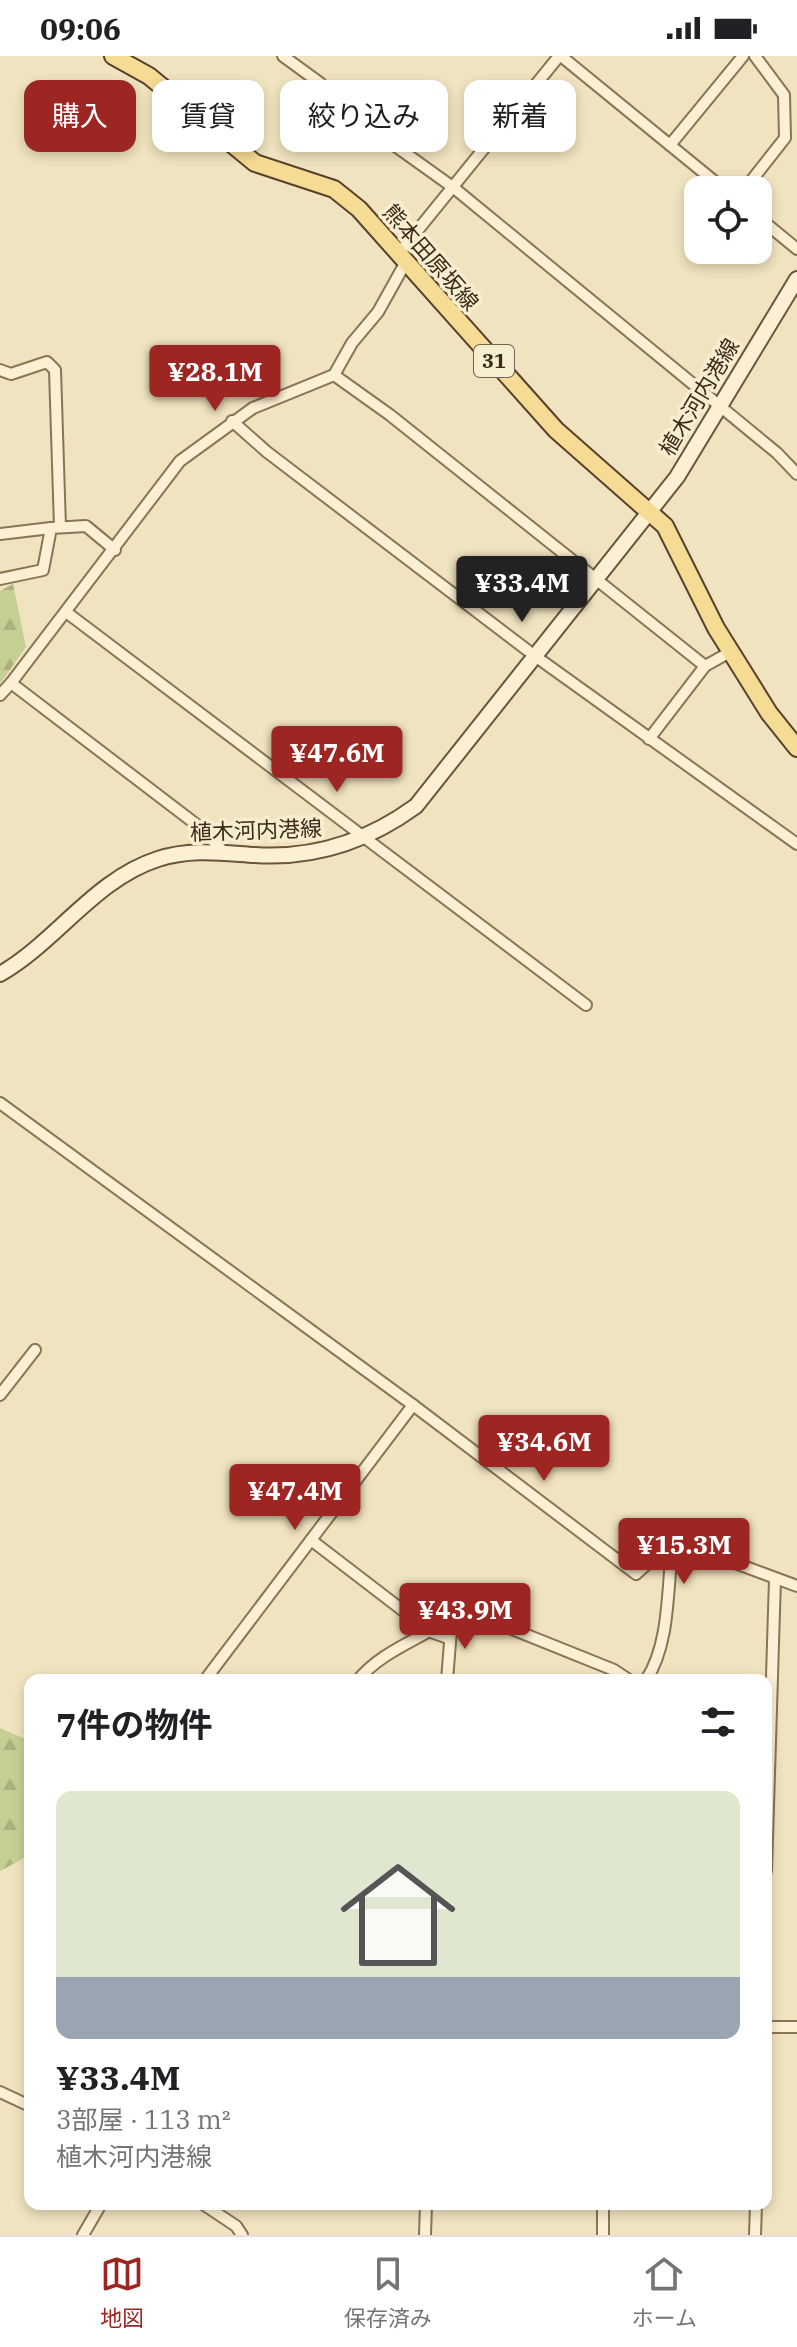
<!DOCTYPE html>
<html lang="ja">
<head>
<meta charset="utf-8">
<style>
	:root { --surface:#fff; --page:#f2f2f2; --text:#202124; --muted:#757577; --line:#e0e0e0; --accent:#9d2623 }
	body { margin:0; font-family:"IBM Plex Serif","Noto Sans JP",serif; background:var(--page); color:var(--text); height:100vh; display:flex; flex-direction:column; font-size:30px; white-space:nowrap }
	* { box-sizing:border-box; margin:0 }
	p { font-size:26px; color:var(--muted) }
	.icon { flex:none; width:44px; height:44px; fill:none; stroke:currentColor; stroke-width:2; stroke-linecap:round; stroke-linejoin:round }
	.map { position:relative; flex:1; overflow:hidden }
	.details { position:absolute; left:24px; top:1618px; width:748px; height:536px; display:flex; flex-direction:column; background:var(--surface); border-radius:16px; box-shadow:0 4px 12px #0003 }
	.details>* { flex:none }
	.guide { position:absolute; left:24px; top:24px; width:750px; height:72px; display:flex; gap:16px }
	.tools { position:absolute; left:684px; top:120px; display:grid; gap:16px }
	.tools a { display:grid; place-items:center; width:88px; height:88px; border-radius:16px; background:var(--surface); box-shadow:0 4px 12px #0003; font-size:40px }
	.price { position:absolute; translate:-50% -68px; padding:0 18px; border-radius:8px; background:var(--accent); color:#fff; font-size:26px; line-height:52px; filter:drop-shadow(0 2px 4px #0008) }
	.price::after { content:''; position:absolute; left:50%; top:48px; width:24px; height:18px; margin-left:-12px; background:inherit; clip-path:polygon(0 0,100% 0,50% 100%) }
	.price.on { background:#222; color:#fff }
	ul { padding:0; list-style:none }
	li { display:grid; align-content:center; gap:16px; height:424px; padding:0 32px }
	li span { display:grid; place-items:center; height:248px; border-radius:16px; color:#555 }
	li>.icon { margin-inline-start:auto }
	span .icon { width:144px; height:144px; fill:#fffc; stroke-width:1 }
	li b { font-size:34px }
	h2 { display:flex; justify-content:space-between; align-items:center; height:96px; padding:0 32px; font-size:34px }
	.tag { padding:0 28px; border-radius:16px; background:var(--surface); box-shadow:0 4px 12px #0003; font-size:28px; line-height:72px }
	.tag.on { background:var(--accent); color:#fff }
	.status { display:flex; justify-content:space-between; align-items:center; height:56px; padding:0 40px; background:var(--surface); direction:ltr }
	.status svg { height:22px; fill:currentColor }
	.tab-bar { display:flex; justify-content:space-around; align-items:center; height:112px; border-top:2px solid var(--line); background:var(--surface); font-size:22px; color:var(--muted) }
	.tab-bar a { display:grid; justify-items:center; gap:4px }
	.tab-bar .on { color:var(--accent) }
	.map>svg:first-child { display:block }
</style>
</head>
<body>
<div class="status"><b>09:06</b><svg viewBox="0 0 49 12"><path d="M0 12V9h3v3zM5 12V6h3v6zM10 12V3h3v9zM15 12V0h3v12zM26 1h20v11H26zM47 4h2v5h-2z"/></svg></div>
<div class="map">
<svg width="797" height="2179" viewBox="0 0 797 2179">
	<defs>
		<pattern id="forest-firs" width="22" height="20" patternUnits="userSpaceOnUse" patternTransform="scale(2)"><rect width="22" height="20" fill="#c6cf93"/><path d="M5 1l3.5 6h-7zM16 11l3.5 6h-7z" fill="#abb27e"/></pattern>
	</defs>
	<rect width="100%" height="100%" fill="#f0e3bf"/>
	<g fill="url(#forest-firs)">
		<polygon points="13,528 26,591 0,628 0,535"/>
		<polygon points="0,1672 30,1685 30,1799 0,1815"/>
	</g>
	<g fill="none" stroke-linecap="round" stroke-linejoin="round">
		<defs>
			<g id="minor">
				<polyline points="283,0 320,27 359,64 454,132 777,397 797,418"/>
				<polyline points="561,0 725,134"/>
				<polyline points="670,89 743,0"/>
				<polyline points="744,134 785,82 784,39 755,0"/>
				<polyline points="758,161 797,193"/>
				<polyline points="400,196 559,0"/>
				<polyline points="0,314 11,318 47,306 55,314 60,471"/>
				<polyline points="334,319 390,359 705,610"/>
				<polyline points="232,365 267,396 535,600 797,788"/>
				<polyline points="0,478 51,472"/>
				<polyline points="0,523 43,514 51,472 86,470 115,494"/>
				<polyline points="66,556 586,949"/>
				<polyline points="0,639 11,627"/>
				<polyline points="649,683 705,610 732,595"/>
				<polyline points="223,795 197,769 11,627 180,405 253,352 334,319 352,287 378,256 407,204"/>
				<polyline points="0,1047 413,1349 636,1518 673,1484"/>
				<polyline points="0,1339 35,1294"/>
				<polyline points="311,1484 431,1576 448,1582"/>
				<polyline points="205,1624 413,1349"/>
				<path d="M358,1624C385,1591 430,1581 462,1553L614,1614L629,1624"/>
				<polyline points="447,1624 452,1562"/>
				<path d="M646,1624C671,1587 667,1527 673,1484L797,1530"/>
				<polyline points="766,1815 775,1523"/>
				<polyline points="766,1971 797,1971"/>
				<polyline points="0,2036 30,2050"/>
				<polyline points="203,2148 236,2170 242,2179"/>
				<polyline points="603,2148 603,2179"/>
				<polyline points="83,2179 101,2148"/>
				<polyline points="425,2179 426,2148"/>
				<polyline points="755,2179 756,2148"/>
			</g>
			<path id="secondary" d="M0,918C56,886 95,823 158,803C191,792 223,797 255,799C315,803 368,785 416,750L677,421L797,223"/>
			<polyline id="primary" points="113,0 149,20 255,107 334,133 359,153 556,374 665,470 716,572 769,657 797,692"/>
		</defs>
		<use href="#minor" stroke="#8a7456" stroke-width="14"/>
		<use href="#secondary" stroke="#6c543a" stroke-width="18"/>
		<use href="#primary" stroke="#57412b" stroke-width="20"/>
		<use href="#minor" stroke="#fbf0d3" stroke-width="10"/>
		<use href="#secondary" stroke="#fbf0d3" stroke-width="14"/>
		<use href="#primary" stroke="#f6db94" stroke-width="16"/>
	</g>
	<g text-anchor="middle" stroke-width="7" stroke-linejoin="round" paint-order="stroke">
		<rect fill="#f7edcf" stroke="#726552" stroke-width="2" x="474" y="289" width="40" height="32" rx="6"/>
		<g font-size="20" font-weight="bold" fill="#392b1c">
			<text x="494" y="312">31</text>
		</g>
		<g font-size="22" fill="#392b1c" stroke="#f7edcf">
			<text transform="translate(431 201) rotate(49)" y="8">熊本田原坂線</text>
			<text transform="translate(699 341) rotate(-59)" y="8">植木河内港線</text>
			<text transform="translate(256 774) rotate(-2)" y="8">植木河内港線</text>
		</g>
	</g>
</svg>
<div class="tools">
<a><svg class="icon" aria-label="locate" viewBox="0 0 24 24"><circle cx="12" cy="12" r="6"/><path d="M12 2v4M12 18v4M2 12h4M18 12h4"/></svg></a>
</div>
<b class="price" style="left:215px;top:357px">¥28.1M</b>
<b class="price on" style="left:522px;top:568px">¥33.4M</b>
<b class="price" style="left:337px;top:738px">¥47.6M</b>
<b class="price" style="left:544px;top:1427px">¥34.6M</b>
<b class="price" style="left:295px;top:1476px">¥47.4M</b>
<b class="price" style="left:684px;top:1530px">¥15.3M</b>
<b class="price" style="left:465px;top:1595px">¥43.9M</b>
<div class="guide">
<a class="tag on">購入</a>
<a class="tag">賃貸</a>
<a class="tag">絞り込み</a>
<a class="tag">新着</a>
</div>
<section class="details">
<h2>7件の物件<svg class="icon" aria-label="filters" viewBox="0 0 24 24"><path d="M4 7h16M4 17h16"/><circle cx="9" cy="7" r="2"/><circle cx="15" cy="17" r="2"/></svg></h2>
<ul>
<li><span style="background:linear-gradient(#dfe7d0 75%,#9aa5b1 0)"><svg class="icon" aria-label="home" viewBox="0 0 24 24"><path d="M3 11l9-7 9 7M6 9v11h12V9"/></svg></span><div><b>¥33.4M</b><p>3部屋 · 113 m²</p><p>植木河内港線</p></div></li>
</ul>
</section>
</div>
<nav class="tab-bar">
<a class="on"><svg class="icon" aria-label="map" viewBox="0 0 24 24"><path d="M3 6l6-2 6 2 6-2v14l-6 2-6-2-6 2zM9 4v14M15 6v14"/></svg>地図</a>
<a><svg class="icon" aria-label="saved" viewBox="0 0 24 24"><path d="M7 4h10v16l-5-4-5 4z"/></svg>保存済み</a>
<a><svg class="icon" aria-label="home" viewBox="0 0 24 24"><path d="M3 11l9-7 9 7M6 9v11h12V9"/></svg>ホーム</a>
</nav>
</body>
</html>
